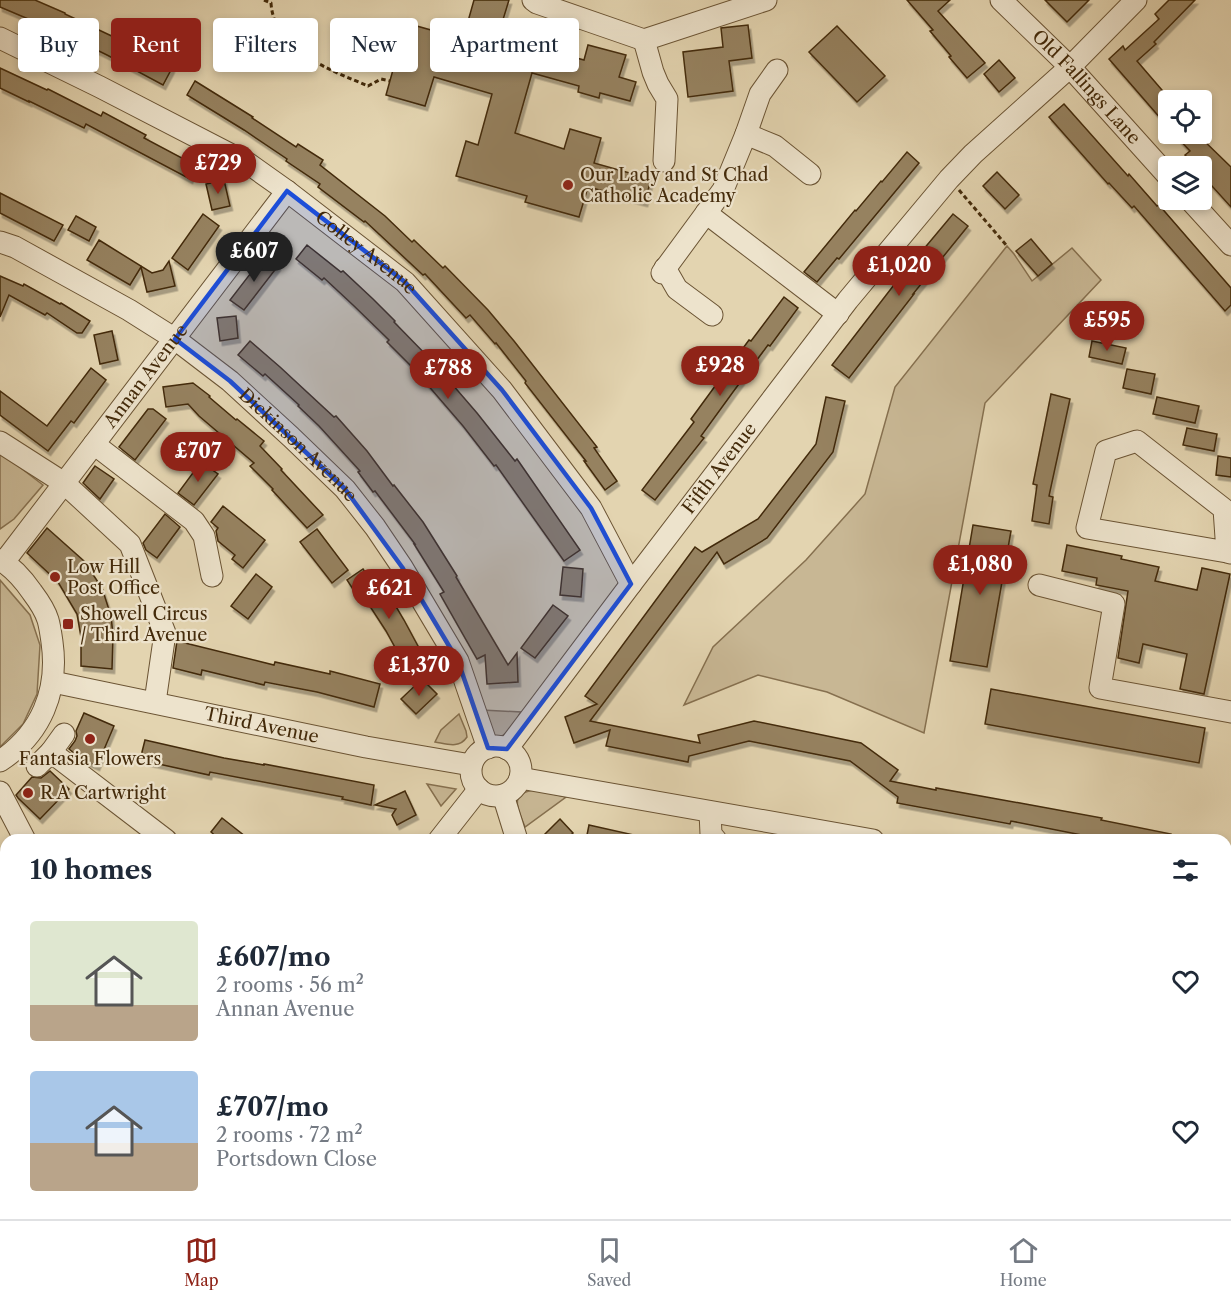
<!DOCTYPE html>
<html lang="en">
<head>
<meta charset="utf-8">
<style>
	:root { --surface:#fff; --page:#f6f6f7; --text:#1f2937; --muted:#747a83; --line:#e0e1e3; --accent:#8f2418 }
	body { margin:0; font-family:"Libre Caslon Text",serif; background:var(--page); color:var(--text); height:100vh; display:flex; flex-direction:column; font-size:22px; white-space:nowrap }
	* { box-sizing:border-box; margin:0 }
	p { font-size:20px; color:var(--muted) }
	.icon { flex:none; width:33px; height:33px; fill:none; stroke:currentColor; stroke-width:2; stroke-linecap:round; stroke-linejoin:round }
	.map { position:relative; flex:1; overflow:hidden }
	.side { position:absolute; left:0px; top:834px; width:1232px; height:386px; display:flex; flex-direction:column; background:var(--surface); border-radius:18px 18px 0 0; box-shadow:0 3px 9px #0003 }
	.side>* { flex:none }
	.banner { position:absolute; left:18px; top:18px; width:600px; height:54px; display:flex; gap:12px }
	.controls { position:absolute; left:1158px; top:90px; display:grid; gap:12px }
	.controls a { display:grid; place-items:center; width:54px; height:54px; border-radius:6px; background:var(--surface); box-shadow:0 3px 9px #0003; font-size:30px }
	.price { position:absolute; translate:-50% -51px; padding:0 14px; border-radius:21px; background:var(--accent); color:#fff; font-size:20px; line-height:39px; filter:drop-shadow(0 2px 3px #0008) }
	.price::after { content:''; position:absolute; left:50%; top:36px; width:18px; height:14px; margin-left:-9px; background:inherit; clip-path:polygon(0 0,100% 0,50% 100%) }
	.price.selected { background:#222; color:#fff }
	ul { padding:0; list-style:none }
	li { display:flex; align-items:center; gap:18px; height:150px; padding:0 30px }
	li span { display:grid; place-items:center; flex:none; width:168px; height:120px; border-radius:6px; color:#555 }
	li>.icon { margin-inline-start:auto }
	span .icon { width:72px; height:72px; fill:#fffc; stroke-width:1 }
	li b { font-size:26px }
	h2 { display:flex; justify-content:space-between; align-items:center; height:72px; padding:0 30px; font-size:26px }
	.tag { padding:0 21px; border-radius:6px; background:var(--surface); box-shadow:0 3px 9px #0003; font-size:21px; line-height:54px }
	.tag.selected { background:var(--accent); color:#fff }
	.tab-bar { display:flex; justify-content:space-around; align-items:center; height:84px; border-top:2px solid var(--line); background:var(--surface); font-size:16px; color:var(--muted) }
	.tab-bar a { display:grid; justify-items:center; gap:3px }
	.tab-bar .selected { color:var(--accent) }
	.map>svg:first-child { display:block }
</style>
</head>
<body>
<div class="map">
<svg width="1231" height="1219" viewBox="0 0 1231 1219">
	<defs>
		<filter id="shadow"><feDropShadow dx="2.5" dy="4.5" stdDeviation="0" flood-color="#0004"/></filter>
	</defs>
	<rect width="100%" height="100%" fill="#e3d4b0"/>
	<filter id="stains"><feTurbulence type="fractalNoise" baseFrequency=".00333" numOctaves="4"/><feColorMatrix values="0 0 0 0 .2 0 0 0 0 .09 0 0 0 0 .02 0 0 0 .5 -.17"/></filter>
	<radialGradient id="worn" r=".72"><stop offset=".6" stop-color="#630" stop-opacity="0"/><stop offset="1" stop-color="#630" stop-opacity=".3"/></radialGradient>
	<g fill="#c8b794" stroke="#86704f" stroke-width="1.5">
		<polygon points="1007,246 1014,254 1032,281 1072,248 1101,280 985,403 924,733 827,692 758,675 684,705 713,647 806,560 865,494 895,387"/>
		<polygon points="0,452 43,485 14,519 0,529"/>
		<polygon points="0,580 30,615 40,645 37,694 23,724 0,747"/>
		<path d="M482,710L521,712C514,723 508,736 495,739Z"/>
		<path d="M459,714L466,731L467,737C459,749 447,744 435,742L441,730Z"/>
		<polygon points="427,784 456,789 441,806"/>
		<path d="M535,790L566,797L525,827C518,809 508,793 535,790Z"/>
	</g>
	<g fill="#968260" stroke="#432a0a" stroke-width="1.5" filter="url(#shadow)">
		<polygon points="0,0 35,0 65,13 65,14 118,39 172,68 163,85 107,55 66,35 0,7"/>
		<polygon points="474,0 509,0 498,36 584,60 588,45 626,55 619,77 636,82 630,101 600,93 599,98 578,92 579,86 532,73 515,133 564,149 570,129 601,138 594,163 651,179 645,202 588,187 579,217 525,202 527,196 456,176 466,141 478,145 492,94 434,77 425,106 386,95 406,23 463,39"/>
		<polygon points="907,0 950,0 938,11 985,63 967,78 949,57 951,56 930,31 933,30"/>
		<polygon points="1045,0 1089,0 1067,22"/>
		<polygon points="1169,0 1195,0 1154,42 1156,44 1137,61 1168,97 1168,127 1109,59 1123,46 1125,50 1159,19 1155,14"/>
		<polygon points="748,25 752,58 729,61 733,91 688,97 683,52 723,47 721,28"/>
		<polygon points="837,26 885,76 857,102 809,52"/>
		<polygon points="999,60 1015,78 999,92 984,74"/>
		<polygon points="0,68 47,90 48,89 101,116 103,112 146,135 144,138 197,166 190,179 86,124 84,128 29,101 29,102 0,88"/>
		<polygon points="195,81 253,117 252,118 296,147 298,144 323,160 320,165 385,216 412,242 414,240 443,268 445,266 488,310 514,341 597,447 594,448 617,481 605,490 584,461 586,461 525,383 526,381 496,343 495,344 470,315 466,318 425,274 423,275 365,221 364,222 318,187 320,184 286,161 287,159 244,130 187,95"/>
		<polygon points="1064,104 1128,176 1129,174 1157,206 1159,205 1231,288 1231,305 1225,311 1134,206 1132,208 1109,183 1108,184 1049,117"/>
		<polygon points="1174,134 1197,134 1231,167 1231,207 1202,175 1202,166 1196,166 1185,155 1190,151"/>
		<polygon points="907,152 919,163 839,259 837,258 817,282 804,272 855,210 856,211 881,181 882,182"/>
		<polygon points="997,172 1019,195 1005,209 983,186"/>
		<polygon points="224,180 230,206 212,210 206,184"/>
		<polygon points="0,193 63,225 54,241 0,213"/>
		<polygon points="203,214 219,226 188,270 172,258"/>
		<polygon points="953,214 968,226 913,294 914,294 849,378 832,365 897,281"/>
		<polygon points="76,216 96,227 89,241 68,230"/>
		<polygon points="1031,239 1052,264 1038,276 1016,251"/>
		<polygon points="99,240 152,273 163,270 169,261 175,286 147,292 141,267 130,285 87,260"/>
		<polygon points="307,245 341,272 343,271 373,299 395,321 394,322 433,362 477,413 515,461 517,459 580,550 564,561 496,465 494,466 463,426 426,383 427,382 387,342 389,340 353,305 324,278 322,280 296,259"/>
		<polygon points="264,256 278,266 244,310 230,300"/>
		<polygon points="0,276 23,286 24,284 60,304 61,303 90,321 82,333 77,333 47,313 45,315 9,295 0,317"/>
		<polygon points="784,297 798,308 770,346 768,345 733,392 701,436 704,438 655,500 642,490 694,422 691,419 721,378 749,340 751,341"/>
		<polygon points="236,316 238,338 220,341 217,318"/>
		<polygon points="112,331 118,360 100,364 94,335"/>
		<polygon points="250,341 280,367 334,417 336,416 367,451 393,486 394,485 423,522 457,576 456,577 508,665 517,653 518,682 487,684 485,655 477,659 440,594 444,592 414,544 415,544 375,491 373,492 358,472 360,471 319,426 298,406 299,405 265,374 263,376 238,355"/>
		<polygon points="1092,341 1126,348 1122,364 1089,357"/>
		<polygon points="91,368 106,380 74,423 71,421 48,451 0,415 0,391 47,426"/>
		<polygon points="1127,369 1155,374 1151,394 1123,388"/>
		<polygon points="193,383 210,396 209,397 236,420 237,419 264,441 260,446 282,469 281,470 323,515 307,528 272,490 273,489 250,466 254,463 199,416 188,404 166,407 163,387"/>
		<polygon points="1051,394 1070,399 1049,496 1053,497 1049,524 1032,521 1037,485 1033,484"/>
		<polygon points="826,397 845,401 833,452 767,538 724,564 717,552 590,721 700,743 698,735 754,721 861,743 898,770 890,781 936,790 936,788 1020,803 1102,818 1101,820 1171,834 1170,840 1107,840 1011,821 1010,824 897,803 898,797 850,761 749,741 689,756 688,762 606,746 610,730 574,743 565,717 597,704 585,696 695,547 702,552 758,519 816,444"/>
		<polygon points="1157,397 1199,406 1195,423 1153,414"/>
		<polygon points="148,409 153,409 166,419 135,460 119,447"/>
		<polygon points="1187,428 1217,434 1214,451 1183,445"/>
		<polygon points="1218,456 1231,458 1231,477 1216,475"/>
		<polygon points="201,462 218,474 194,505 178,493"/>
		<polygon points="95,466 114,479 100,499 83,483"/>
		<polygon points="223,506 265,540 243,568 232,559 235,555 218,541 216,531 218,528 211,522"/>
		<polygon points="165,514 180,527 157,558 146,550 143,543"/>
		<polygon points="973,525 1011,531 987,667 950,661"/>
		<polygon points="47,528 84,561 102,588 111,616 113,635 112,669 81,666 81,637 77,614 58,582 27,553"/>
		<polygon points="317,529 348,570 332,583 300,542"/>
		<polygon points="1067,545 1122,556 1121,559 1159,567 1155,581 1197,590 1202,568 1230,574 1204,694 1180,689 1187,654 1143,644 1139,663 1118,658 1128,591 1096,585 1097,578 1062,571"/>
		<polygon points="563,567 583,569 581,597 560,595"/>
		<polygon points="363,569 382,597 388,593 404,620 426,661 408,671 386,631 364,597 360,600 347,580"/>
		<polygon points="256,574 272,587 248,619 231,606"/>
		<polygon points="553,605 568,616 535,658 521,648"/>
		<polygon points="177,641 274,665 275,662 330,674 330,671 380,684 374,707 317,692 265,682 264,685 202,670 201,675 173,668"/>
		<polygon points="422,679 437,694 416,714 401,699"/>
		<polygon points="991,689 1205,728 1199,763 985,724"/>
		<polygon points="84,713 114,726 97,766 81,759 69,749 75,741 77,736 76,731"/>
		<polygon points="145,740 224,758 264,765 264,764 374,785 371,805 342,799 343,797 210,772 209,775 140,760"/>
		<polygon points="50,771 69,789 40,819 18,798 16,795 32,777 41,778"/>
		<polygon points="405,791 416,815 397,825 392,815 396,809 375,805"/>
		<polygon points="222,818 250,840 220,840 211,832"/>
		<polygon points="560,819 573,833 566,840 539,840"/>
		<polygon points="589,825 634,835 634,840 586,840"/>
	</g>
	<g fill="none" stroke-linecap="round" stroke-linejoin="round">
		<defs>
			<g id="minor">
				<polyline points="533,0 537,3 644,40"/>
				<path id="s1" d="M1001,0L1070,67L1168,176"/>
				<path id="s2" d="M0,38L100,87L249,164L287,191L405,282L502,390L591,508L631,584"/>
				<polyline points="746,134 775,146 810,174"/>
				<polyline points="664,161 667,99 658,84 653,72 644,40 766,0"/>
				<polyline points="1190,200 1231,245"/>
				<polyline points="706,213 838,314"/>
				<path id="s3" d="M0,242L15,247L129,310L175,339L230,381L291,437L345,489L375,527L402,567L458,661L488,748"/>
				<polyline points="665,268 677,289 712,315"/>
				<polyline points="662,273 723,190 746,134 760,94 777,70"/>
				<polyline points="0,442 64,483 130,544 165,633 155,702"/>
				<polyline points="94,444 194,521 204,536 212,576"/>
				<polyline points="1227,552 1087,528 1106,451 1137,441 1224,509 1227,552 1231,553"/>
				<path d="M0,560C14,568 23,579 32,592C38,600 45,610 48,620C50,627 51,635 52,642C59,691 41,734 0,761"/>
				<path id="s4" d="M4,562L287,191"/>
				<polyline points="1039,585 1114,604 1100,688 1231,712"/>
				<path id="s5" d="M53,682L366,747L471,765"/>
				<circle cx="496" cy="771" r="25"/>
				<path id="s6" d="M507,749L631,584L848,300L949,179L973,154L1070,67L1136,0"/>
				<polyline points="51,752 64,734"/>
				<polyline points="37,766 51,752 166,840"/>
				<polyline points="520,778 873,840"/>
				<polyline points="0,792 25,840"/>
				<polyline points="503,795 517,840"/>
				<polyline points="710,812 711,834 716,840"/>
				<polyline points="439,840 479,789"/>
				<polyline points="1226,903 1231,904"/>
				<polyline points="0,1140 6,1141"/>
				<polyline points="220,1214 222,1219"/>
				<polyline points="671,1214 678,1219"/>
				<polyline points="998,1214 998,1219"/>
				<polyline points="145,1219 150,1214"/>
				<polyline points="538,1219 540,1214"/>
				<polyline points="804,1219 808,1214"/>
			</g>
		</defs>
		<use href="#minor" stroke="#6b5434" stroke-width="23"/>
		<g stroke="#432a0a" stroke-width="3" stroke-dasharray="4.5 3" stroke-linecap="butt">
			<path d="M264,0L271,3C274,51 331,70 368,86L381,79L390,81"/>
			<polyline points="959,190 1007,246"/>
		</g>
		<use href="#minor" stroke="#ede3cc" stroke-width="21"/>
	</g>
	<path fill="#1d4ed8" fill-opacity="0.2" stroke="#1d4ed8" stroke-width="4.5" stroke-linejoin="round" d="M287,191L405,282L502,390L591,508L631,584L507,749L488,748L458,661L402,567L345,489L230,381L175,339Z"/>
	<g fill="#8f2418" stroke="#ede3cc" stroke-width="2">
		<circle cx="568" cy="185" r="6"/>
		<circle cx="55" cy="577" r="6"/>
		<rect x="62" y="618" width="12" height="12" rx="3"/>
		<circle cx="90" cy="739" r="6"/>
		<circle cx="28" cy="793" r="6"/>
	</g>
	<g text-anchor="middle" stroke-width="4.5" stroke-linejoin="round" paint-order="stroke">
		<g font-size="18" fill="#432a0a" stroke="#ede3cc">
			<text dy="6" stroke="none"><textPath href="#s1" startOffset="122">Old Fallings Lane</textPath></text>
			<text dy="6" stroke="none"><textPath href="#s2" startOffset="426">Colley Avenue</textPath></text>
			<text dy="6" stroke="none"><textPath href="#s4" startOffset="234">Annan Avenue</textPath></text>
			<text dy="6" stroke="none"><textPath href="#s3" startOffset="363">Dickinson Avenue</textPath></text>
			<text dy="6" stroke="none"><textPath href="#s6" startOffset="352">Fifth Avenue</textPath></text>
			<text dy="6" stroke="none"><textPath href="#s5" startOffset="213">Third Avenue</textPath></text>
		</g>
		<g font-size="18" fill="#432a0a" stroke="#ede3cc" text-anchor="start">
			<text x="580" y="181">Our Lady and St Chad<tspan x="580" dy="21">Catholic Academy</tspan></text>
			<text x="67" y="573">Low Hill<tspan x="67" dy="21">Post Office</tspan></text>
			<text x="80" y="620">Showell Circus<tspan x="80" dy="21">/ Third Avenue</tspan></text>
			<text x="90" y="765" text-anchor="middle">Fantasia Flowers</text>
			<text x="40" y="799">R A Cartwright</text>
		</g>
	</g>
	<rect width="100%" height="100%" filter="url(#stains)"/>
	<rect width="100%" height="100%" fill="url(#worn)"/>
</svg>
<div class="controls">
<a><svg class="icon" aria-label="locate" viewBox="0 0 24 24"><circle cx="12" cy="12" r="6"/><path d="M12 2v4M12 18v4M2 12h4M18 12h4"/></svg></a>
<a><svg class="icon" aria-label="layers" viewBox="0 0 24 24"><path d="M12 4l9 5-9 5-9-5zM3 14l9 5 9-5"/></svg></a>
</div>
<b class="price" style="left:218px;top:195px">£729</b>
<b class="price selected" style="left:254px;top:283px">£607</b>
<b class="price" style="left:899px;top:297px">£1,020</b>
<b class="price" style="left:1107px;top:352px">£595</b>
<b class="price" style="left:720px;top:397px">£928</b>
<b class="price" style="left:448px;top:400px">£788</b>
<b class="price" style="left:198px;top:483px">£707</b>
<b class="price" style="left:980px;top:596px">£1,080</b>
<b class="price" style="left:389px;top:620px">£621</b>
<b class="price" style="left:419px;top:697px">£1,370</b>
<div class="banner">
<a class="tag">Buy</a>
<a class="tag selected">Rent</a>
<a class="tag">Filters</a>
<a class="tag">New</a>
<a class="tag">Apartment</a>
</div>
<section class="side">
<h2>10 homes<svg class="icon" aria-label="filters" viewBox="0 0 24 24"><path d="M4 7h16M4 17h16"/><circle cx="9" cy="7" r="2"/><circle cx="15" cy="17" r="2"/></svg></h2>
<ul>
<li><span style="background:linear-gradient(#dfe7d0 70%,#b9a48a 0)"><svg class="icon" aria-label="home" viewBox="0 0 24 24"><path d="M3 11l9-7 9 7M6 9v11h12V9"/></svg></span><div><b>£607/mo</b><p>2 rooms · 56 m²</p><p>Annan Avenue</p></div><svg class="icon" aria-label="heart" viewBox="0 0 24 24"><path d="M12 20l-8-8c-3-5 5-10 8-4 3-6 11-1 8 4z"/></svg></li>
<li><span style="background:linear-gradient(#a9c7e8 60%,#b9a48a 0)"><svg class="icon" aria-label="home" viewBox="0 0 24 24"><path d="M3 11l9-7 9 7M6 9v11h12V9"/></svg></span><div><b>£707/mo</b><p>2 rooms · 72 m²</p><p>Portsdown Close</p></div><svg class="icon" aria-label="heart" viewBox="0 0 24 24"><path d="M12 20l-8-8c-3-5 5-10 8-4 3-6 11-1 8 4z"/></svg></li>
</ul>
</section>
</div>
<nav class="tab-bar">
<a class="selected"><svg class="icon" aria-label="map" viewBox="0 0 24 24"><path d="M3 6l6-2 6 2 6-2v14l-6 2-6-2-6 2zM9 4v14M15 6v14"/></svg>Map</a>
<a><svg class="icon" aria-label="saved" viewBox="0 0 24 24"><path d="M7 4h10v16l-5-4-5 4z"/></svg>Saved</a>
<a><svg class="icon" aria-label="home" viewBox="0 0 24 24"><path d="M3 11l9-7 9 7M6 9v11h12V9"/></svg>Home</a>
</nav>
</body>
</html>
